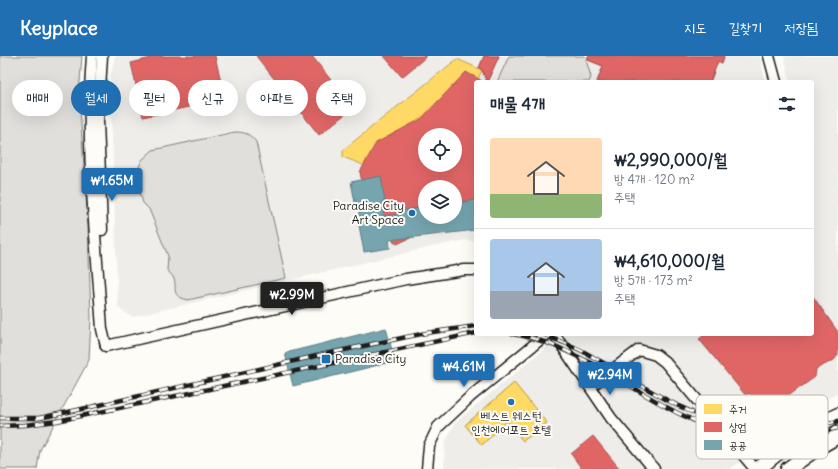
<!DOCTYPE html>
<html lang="ko">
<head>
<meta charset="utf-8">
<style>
	:root { --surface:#fff; --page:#f2f2f3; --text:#1f2937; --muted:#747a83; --line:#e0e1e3; --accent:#1f6fb2 }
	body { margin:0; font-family:Delius,"Poor Story",sans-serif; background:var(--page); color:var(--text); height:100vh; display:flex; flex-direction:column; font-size:15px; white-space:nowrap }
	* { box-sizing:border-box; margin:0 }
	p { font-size:13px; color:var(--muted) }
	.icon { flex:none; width:22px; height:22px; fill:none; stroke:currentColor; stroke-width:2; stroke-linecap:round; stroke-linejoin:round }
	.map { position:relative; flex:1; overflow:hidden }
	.side { position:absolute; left:474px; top:24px; width:340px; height:256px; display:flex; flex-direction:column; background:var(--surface); border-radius:4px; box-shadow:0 4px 16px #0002 }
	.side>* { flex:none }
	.hud { position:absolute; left:12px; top:24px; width:380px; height:36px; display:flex; gap:8px }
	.buttons { position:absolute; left:418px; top:72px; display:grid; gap:8px }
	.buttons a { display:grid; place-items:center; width:44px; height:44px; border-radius:50%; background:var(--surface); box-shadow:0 4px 16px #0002; font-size:20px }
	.price { position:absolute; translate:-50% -34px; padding:0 9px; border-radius:4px; background:var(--accent); color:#fff; font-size:13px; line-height:26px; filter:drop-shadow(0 1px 2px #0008) }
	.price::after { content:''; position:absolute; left:50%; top:24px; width:12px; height:9px; margin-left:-6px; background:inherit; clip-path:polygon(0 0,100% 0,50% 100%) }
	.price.current { background:#222; color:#fff }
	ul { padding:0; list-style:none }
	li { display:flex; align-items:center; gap:12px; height:100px; padding:0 16px }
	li+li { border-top:1px solid var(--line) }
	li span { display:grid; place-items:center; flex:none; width:112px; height:80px; border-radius:4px; color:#555 }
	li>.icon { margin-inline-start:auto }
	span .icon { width:48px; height:48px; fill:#fffc; stroke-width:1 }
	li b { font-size:17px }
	h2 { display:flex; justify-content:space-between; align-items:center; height:48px; padding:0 16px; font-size:17px }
	.chip { padding:0 14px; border-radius:18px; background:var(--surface); box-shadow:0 4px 16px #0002; font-size:14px; line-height:36px }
	.chip.current { background:var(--accent); color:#fff }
	header { display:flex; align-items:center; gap:24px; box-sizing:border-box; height:56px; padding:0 20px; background:var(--accent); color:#fff }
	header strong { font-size:19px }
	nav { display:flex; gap:22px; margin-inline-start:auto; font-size:14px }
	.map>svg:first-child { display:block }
</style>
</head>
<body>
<header>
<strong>Keyplace</strong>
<nav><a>지도</a><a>길찾기</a><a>저장됨</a></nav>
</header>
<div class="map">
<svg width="838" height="413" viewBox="0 0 838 413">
	<rect width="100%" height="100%" fill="#fdfcf7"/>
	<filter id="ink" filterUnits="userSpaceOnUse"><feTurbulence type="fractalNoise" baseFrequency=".025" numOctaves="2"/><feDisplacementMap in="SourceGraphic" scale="8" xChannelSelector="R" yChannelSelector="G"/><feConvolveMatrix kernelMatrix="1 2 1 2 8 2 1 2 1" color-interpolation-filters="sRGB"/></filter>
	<g filter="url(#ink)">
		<g fill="#eeede9" fill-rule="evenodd">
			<path d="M115,0H760L765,26H476V186L466,184L431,191L132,261L118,252L110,21ZM425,79H455V109H425ZM425,131H455V161H425Z"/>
			<polygon points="784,0 838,0 838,336 730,413 444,413 445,386 455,367 562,278 812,278 812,26 790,26"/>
		</g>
		<g fill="#e0dfdb" stroke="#7e7e7c">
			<polygon points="0,0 82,0 79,38 88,170 91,262 89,304 40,394 37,413 0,413"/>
			<polygon points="509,0 585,0 591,21 589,26 497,26"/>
			<path d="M235,76C245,76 250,78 256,86L286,222L188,244C168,239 179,232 173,221C172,219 169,217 167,214L168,200L149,153L143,147L136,123L138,113L142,104L153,94Z"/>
		</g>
		<g fill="#ffd966" stroke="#bba050">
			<polygon points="457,3 482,14 475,30 373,113 343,101 343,94"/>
			<polygon points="514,327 547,367 523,385 507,365 482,389 465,369"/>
			<polygon points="514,327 547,367 523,385 507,365 482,389 465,369"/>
		</g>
		<g fill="#e06666" stroke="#a55050" fill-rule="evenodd">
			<polygon points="150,0 215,0 225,43 143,61 131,7 151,2"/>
			<polygon points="256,0 312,0 353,52 319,79"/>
			<polygon points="384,0 427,0 402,21"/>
			<polygon points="484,0 499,0 487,26 482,14 479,12"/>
			<polygon points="484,0 499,0 487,26 482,14 479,12"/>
			<polygon points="588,0 724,0 722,7 718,5 710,26 597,26 603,10 588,4"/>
			<polygon points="588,0 724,0 722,7 718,5 710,26 597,26 603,10 588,4"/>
			<path d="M466,16L484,26H476V159L452,163L397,188L369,164L360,116L376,87L421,63ZM425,79H455V109H425ZM425,131H455V161H425Z"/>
			<polygon points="812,239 838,276 838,299 834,304 816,313 815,321 791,338 784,342 779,341 756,350 755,344 749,337 746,340 699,283 706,278 812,278"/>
			<polygon points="593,380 620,413 582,413 571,398"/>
		</g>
		<g fill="#76a5af" stroke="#5b7c83">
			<polygon points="381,120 385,146 382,146 384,160 400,158 399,155 425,151 425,161 455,161 455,147 476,144 476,174 389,184 390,192 364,196 358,164 360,164 358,151 356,151 351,126"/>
			<polygon points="386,272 395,305 293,330 285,297"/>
		</g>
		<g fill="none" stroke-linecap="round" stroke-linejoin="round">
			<defs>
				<g id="street">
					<path d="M92,0C85,91 96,182 102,273L106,290"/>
					<polyline points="102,0 98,65 102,174"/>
					<polyline points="769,0 776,26"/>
					<polyline points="554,278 611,362 654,413"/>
					<polyline points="106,290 406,223 464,214 476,214"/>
					<polyline points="591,330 639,294 656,299 665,306 755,413"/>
					<polyline points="427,413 429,390 438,371 470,341 547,278"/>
				</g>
				<g id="secondary">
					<polyline points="758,413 802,377 838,359"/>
					<polyline points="788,413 817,392 838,380"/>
				</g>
			</defs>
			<use href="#street" stroke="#1c1c1c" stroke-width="13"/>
			<use href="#secondary" stroke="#1c1c1c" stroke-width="17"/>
			<use href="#street" stroke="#fdfcf7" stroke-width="10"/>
			<use href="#secondary" stroke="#fdfcf7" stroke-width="14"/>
			<defs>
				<g id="rail">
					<path d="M512,278C544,282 573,298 602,313C642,336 687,368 732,377C767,384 804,380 838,372"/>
					<path d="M542,278C556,284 572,289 586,297C633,323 680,358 733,370C767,378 805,373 838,365"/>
					<polyline points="0,362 39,362 73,355 325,298 426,277 476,270"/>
					<polyline points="0,370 25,369 57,365 476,277"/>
				</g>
			</defs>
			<use href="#rail" stroke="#1c1c1c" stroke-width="4.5"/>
			<use href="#rail" stroke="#fdfcf7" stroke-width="3" stroke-dasharray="9" stroke-linecap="butt"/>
		</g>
	</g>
	<g fill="#1f6fb2" stroke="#fdfcf7" stroke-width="1.5">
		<circle cx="412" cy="157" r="4"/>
		<rect x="321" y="298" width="10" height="10" rx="2"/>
		<circle cx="511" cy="346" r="4"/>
	</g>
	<g text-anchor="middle" stroke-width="4" stroke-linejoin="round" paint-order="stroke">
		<g font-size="12" fill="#1c1c1c" stroke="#fdfcf7" text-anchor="end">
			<text x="404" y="154">Paradise City<tspan x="404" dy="14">Art Space</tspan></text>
			<text x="335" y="307" text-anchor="start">Paradise City</text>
			<text x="511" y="364" text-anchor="middle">베스트 웨스턴<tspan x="511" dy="14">인천에어포트 호텔</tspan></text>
		</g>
	</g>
	<rect x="696" y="339" width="132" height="64" rx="6" fill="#fdfcf7" stroke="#bab9b5" stroke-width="1"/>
	<rect x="704" y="348" width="18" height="10" fill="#ffd966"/>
	<rect x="704" y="366" width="18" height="10" fill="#e06666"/>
	<rect x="704" y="384" width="18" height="10" fill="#76a5af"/>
	<g font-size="11" fill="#1c1c1c">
		<text x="729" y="357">주거</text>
		<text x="729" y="375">상업</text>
		<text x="729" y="393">공공</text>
	</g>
</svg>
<div class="buttons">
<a><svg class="icon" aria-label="locate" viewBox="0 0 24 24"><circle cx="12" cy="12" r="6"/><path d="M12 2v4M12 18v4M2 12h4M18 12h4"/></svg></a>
<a><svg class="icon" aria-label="layers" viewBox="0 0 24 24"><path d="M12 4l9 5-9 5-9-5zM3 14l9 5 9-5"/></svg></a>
</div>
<b class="price" style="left:112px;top:146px">₩1.65M</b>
<b class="price current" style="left:292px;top:260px">₩2.99M</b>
<b class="price" style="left:464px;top:332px">₩4.61M</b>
<b class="price" style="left:610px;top:340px">₩2.94M</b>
<div class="hud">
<a class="chip">매매</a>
<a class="chip current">월세</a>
<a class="chip">필터</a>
<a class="chip">신규</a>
<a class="chip">아파트</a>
<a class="chip">주택</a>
</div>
<section class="side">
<h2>매물 4개<svg class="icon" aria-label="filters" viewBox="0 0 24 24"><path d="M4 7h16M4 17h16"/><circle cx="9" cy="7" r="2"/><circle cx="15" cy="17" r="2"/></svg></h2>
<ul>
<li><span style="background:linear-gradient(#ffd9b3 70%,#8fb573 0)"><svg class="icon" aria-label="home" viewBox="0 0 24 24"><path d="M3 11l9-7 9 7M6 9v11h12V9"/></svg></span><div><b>₩2,990,000/월</b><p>방 4개 · 120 m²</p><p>주택</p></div></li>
<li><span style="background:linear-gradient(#a9c7e8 65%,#9aa5b1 0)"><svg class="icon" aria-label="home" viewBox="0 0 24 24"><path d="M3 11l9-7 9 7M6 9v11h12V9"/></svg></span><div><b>₩4,610,000/월</b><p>방 5개 · 173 m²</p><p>주택</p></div></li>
</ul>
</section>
</div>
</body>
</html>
